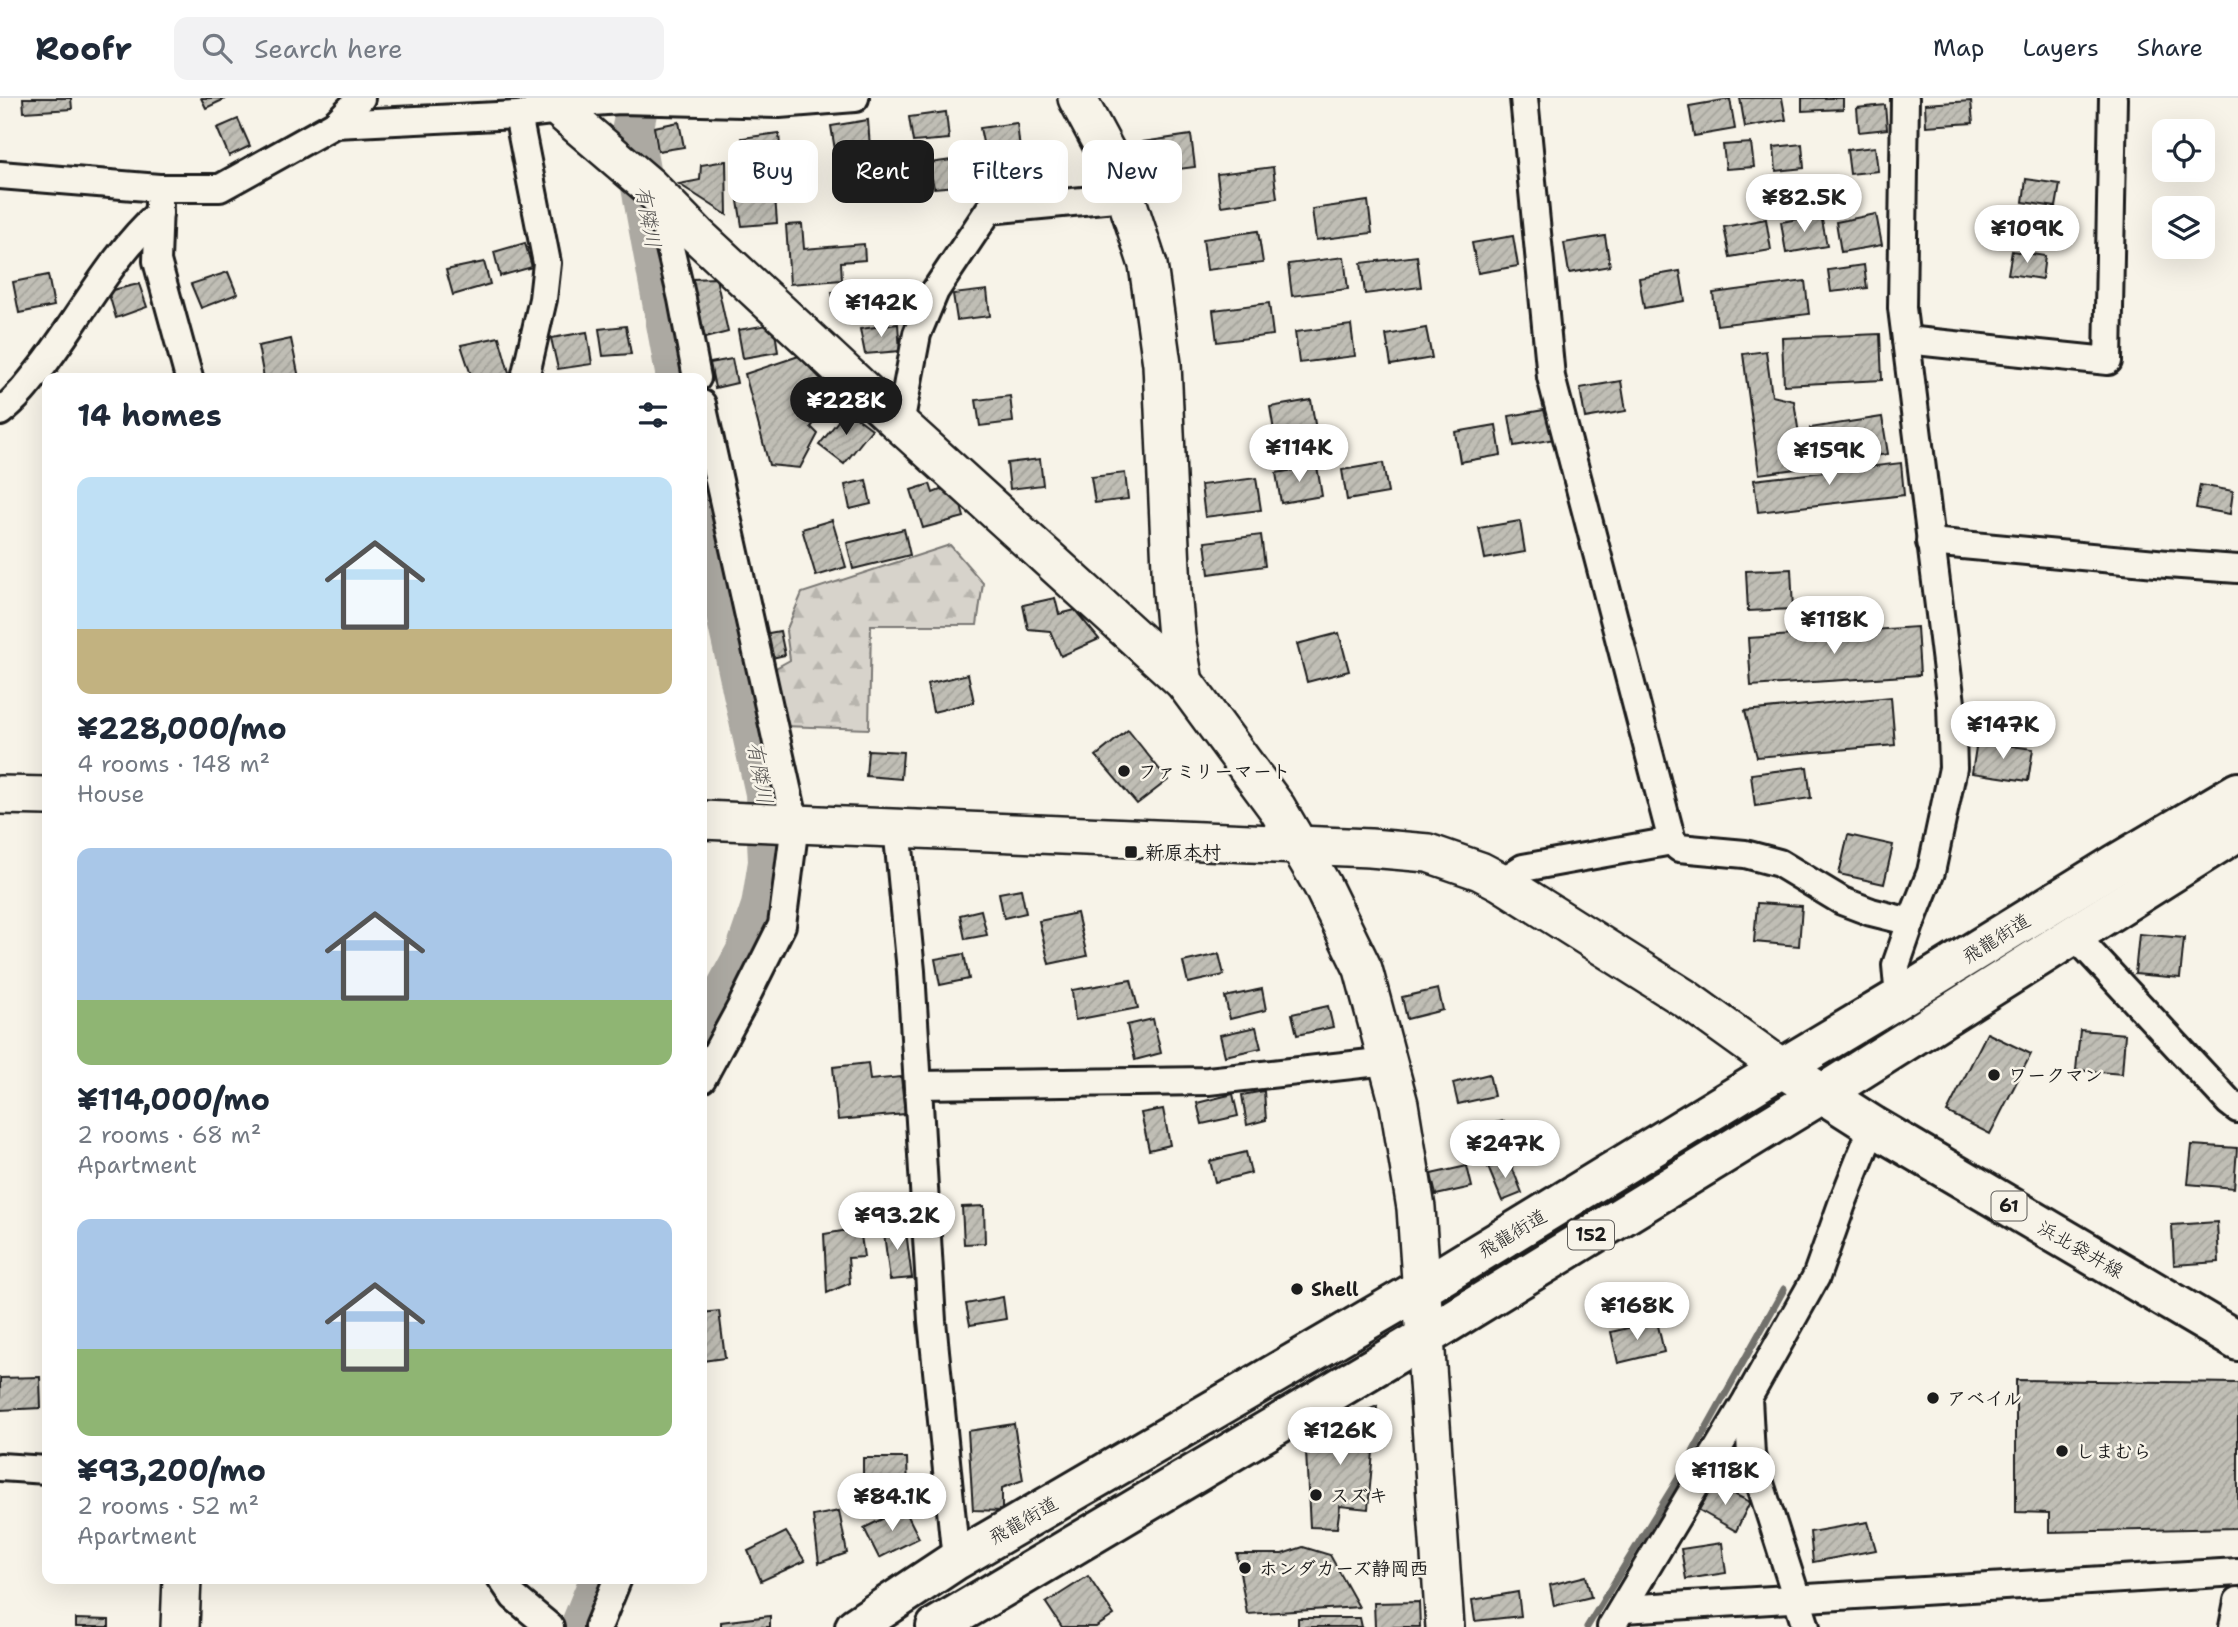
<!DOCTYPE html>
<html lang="en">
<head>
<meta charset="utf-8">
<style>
	:root { --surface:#fff; --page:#f2f2f3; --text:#1f2937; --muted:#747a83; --line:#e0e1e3; --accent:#1c1c1c }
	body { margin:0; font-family:"Shantell Sans","Klee One",sans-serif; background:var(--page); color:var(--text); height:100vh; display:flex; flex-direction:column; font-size:26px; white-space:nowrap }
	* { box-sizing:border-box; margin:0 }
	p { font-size:23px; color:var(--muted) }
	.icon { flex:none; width:38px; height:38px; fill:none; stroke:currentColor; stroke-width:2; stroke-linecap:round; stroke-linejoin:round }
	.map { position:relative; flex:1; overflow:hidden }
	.side { position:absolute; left:42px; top:275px; width:665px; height:1211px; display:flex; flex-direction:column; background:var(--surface); border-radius:14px; box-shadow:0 7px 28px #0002 }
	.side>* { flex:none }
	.guide { position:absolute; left:728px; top:42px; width:665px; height:63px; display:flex; gap:14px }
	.tools { position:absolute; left:2152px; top:21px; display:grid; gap:14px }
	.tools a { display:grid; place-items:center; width:63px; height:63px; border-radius:14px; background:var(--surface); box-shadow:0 7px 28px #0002; font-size:35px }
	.price { position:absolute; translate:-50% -60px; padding:0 16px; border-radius:24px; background:#fff; color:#222; font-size:23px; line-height:46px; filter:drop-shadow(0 2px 4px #0008) }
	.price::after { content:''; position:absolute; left:50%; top:42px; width:21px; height:16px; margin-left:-10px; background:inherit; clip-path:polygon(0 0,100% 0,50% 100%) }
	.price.active { background:var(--accent); color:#fff }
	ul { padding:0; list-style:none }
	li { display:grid; align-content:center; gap:14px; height:371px; padding:0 35px }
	li span { display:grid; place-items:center; height:217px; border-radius:14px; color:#555 }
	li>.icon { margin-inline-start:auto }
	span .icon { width:126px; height:126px; fill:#fffc; stroke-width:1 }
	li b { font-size:30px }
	h2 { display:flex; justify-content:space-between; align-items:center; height:84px; padding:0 35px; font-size:30px }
	.pill { padding:0 24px; border-radius:14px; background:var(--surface); box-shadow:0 7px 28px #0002; font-size:24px; line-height:63px }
	.pill.active { background:var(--accent); color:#fff }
	header { display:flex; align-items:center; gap:42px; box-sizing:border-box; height:98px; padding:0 35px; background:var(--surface); border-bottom:2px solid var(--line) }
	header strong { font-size:33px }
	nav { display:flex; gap:38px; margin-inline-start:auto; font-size:24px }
	.search { width:490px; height:63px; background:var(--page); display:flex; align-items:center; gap:18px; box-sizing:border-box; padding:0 24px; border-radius:14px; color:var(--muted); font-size:26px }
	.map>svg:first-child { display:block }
</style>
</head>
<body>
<header>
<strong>Roofr</strong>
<div class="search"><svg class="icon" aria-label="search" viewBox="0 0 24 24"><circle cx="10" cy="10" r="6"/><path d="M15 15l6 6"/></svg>Search here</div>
<nav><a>Map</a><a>Layers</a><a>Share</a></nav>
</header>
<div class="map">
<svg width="2238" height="1529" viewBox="0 0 2238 1529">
	<defs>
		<pattern id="forest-firs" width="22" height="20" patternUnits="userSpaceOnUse" patternTransform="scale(1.75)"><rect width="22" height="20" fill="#d7d3cb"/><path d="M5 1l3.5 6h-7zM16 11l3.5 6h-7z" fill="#b8b5ae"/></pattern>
		<pattern id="building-hatch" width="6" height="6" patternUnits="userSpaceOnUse" patternTransform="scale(1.75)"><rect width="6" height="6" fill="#c0beb5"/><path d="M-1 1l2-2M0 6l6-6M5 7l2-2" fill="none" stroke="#a4a39b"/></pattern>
	</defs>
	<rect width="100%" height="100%" fill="#f7f3e8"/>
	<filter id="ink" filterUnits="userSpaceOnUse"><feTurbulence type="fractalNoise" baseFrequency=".0143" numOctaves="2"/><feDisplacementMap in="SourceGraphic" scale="14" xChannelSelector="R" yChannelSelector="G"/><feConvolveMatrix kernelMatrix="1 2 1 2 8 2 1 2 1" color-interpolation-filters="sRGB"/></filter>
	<g filter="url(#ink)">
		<polygon fill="url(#forest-firs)" stroke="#7a7874" stroke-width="2" points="950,447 983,485 977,527 871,527 869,631 783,628 774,571 790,562 786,533 802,495"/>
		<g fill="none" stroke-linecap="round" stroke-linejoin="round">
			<polyline stroke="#72716c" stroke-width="7" points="1587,1529 1679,1379 1784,1191"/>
			<g stroke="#aca9a2" stroke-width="42">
				<polyline points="639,0 632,34 677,280"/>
				<polyline points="702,404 766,695 769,764 762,808 746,855 702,937"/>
				<polyline points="581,1529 601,1480"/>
			</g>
		</g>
		<g fill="url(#building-hatch)" stroke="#1c1c1c" stroke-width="2">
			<polygon points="23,0 71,0 72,11 24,14"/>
			<polygon points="201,0 227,0 206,10"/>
			<polygon points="1740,0 1782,0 1786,22 1745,29"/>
			<polygon points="1802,0 1843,0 1843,11 1802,13"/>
			<polygon points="1730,1 1735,31 1694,38 1689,8"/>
			<polygon points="1971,3 1973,25 1926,28 1925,6"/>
			<polygon points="1885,7 1887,31 1859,34 1857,10"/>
			<polygon points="946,14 949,41 913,44 909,19"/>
			<polygon points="238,21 250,48 229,58 217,30"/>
			<polygon points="868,22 870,50 835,52 831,28"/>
			<polygon points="679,24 684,49 658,53 654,29"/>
			<polygon points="1017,25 1020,52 985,54 980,30"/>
			<polygon points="779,35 781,62 746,64 742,40"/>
			<polygon points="1191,37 1195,69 1139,76 1135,45"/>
			<polygon points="1751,45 1754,69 1726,71 1723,47"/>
			<polygon points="1802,46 1804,70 1776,73 1774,49"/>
			<polygon points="1875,49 1878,73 1850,76 1847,52"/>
			<polygon points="967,60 969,87 934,90 929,65"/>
			<polygon points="726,63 727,117 679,86 700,82 701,67"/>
			<polygon points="1273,69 1277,100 1221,108 1217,76"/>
			<polygon points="2026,81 2060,86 2056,109 2023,104"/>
			<polygon points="775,98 777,125 742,128 738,103"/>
			<polygon points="1368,103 1372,135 1316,142 1312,111"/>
			<polygon points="1876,116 1882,147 1841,154 1836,124"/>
			<polygon points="1821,117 1827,148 1786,155 1781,124"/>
			<polygon points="1766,121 1771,152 1730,159 1724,129"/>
			<polygon points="802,126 804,151 864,146 865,162 841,164 842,182 790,186 786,127"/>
			<polygon points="1258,133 1263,165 1207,172 1203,141"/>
			<polygon points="1513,138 1518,168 1478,175 1472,145"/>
			<polygon points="1605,138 1610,168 1569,175 1564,145"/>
			<polygon points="525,145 532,169 500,178 494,154"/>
			<polygon points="2012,153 2045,158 2042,181 2008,176"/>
			<polygon points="1417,158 1421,189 1365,196 1361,165"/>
			<polygon points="1344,159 1348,191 1292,198 1288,166"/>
			<polygon points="484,164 490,186 453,197 446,172"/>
			<polygon points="1864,167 1867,190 1831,194 1828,172"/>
			<polygon points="1680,173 1685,203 1644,210 1639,180"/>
			<polygon points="228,174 237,196 201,210 191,186"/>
			<polygon points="48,177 54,208 19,215 13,184"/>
			<polygon points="716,180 728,234 705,240 692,181"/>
			<polygon points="1805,183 1809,216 1717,227 1713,195"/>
			<polygon points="139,186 147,209 116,220 108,193"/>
			<polygon points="870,189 872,217 837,219 832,194"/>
			<polygon points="987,192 990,218 957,222 953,196"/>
			<polygon points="1269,205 1273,237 1217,244 1213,212"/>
			<polygon points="774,226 778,254 743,260 738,232"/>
			<polygon points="898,226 900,253 865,256 860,231"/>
			<polygon points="1351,227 1355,258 1299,265 1295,234"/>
			<polygon points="626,228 631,256 603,258 599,231"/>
			<polygon points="1426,230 1432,260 1391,267 1386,237"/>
			<polygon points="587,234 592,266 558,271 551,240"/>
			<polygon points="1880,236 1882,282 1784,287 1782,240"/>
			<polygon points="499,239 510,278 472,280 461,247"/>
			<polygon points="291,241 299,280 264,280 258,248"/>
			<polygon points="1766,253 1772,298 1794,303 1804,370 1759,376 1743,256"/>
			<polygon points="799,258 837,298 811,329 818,336 800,370 769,367 745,276"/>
			<polygon points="732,261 737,285 715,290 710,265"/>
			<polygon points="1621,283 1626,313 1585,320 1580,290"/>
			<polygon points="1010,298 1013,324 980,328 976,302"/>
			<polygon points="1311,302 1316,332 1275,339 1270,309"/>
			<polygon points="1550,311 1555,341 1514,348 1509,318"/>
			<polygon points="847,312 872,331 844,366 819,347"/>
			<polygon points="1882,319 1888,356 1815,367 1810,330"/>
			<polygon points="1496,327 1501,357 1460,364 1455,334"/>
			<polygon points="1040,361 1043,387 1010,391 1007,365"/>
			<polygon points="1383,365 1388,395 1347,402 1342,372"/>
			<polygon points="1901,365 1904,397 1758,414 1754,382"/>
			<polygon points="1317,368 1322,398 1281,405 1276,375"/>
			<polygon points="1125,375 1128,401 1095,405 1091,379"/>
			<polygon points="1256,380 1261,412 1205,419 1201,387"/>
			<polygon points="866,382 871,406 850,411 845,387"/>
			<polygon points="930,386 933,395 948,389 959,401 964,419 923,430 911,392"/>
			<polygon points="2200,387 2233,393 2230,416 2196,410"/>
			<polygon points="832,422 846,469 816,478 802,431"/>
			<polygon points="1520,423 1525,454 1485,461 1479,430"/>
			<polygon points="904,431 910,457 853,471 847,445"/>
			<polygon points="1261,437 1265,468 1209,476 1205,444"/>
			<polygon points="1791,471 1793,511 1748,513 1746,473"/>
			<polygon points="1055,500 1059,516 1075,512 1099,541 1061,558 1050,533 1028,531 1023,507"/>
			<polygon points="1917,529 1920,577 1751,588 1748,540"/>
			<polygon points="780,533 785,557 763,562 758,537"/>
			<polygon points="1339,535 1349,573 1307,584 1297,546"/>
			<polygon points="968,576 974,604 933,614 927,586"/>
			<polygon points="1891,599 1895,647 1757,659 1745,613"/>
			<polygon points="1128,632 1168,682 1137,706 1096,658"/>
			<polygon points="1977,643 2033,651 2028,683 1972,675"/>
			<polygon points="868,652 903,654 901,681 866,678"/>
			<polygon points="1807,669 1811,700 1755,708 1751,676"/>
			<polygon points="1848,737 1893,747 1884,786 1839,776"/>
			<polygon points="1021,791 1026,815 1004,820 999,795"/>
			<polygon points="1757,805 1802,808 1799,848 1754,844"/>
			<polygon points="981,812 987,837 965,841 960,817"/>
			<polygon points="1077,815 1087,858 1049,866 1039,823"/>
			<polygon points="2139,836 2184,840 2180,880 2135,876"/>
			<polygon points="964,856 969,881 940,887 935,861"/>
			<polygon points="1219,856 1224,877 1188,885 1183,864"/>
			<polygon points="1131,882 1138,910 1075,922 1072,892"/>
			<polygon points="1262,891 1266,912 1230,921 1225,899"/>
			<polygon points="1438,891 1443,912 1407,921 1402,899"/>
			<polygon points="1328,908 1333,929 1297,937 1292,916"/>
			<polygon points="1153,921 1161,955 1135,962 1127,927"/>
			<polygon points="1256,929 1261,950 1225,958 1220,937"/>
			<polygon points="2080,932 2125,936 2122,976 2076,972"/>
			<polygon points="1987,935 2031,956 1990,1036 1947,1014"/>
			<polygon points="868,965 870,982 901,979 905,1016 838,1022 833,969"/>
			<polygon points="1489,976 1494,998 1458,1006 1453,985"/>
			<polygon points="1264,993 1266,1022 1247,1027 1242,997"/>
			<polygon points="1233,996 1238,1018 1202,1026 1197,1005"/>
			<polygon points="1163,1011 1170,1047 1149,1052 1141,1015"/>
			<polygon points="1504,1023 1509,1044 1473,1052 1468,1031"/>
			<polygon points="2192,1047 2237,1050 2234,1090 2188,1086"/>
			<polygon points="1246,1054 1251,1075 1215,1084 1210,1063"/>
			<polygon points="1509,1061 1522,1095 1502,1103 1488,1069"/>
			<polygon points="1467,1068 1472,1089 1436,1097 1431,1076"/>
			<polygon points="984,1108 985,1145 964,1146 962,1109"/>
			<polygon points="2217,1124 2219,1164 2174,1167 2172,1127"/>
			<polygon points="905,1126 912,1180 890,1182 883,1128"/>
			<polygon points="860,1130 864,1159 848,1160 850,1185 827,1195 824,1136"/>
			<polygon points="1003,1199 1006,1221 970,1227 966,1206"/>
			<polygon points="719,1213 725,1260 702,1263 702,1215"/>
			<polygon points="1657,1223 1664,1254 1618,1265 1611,1234"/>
			<polygon points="40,1279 41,1310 0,1312 0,1280"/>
			<polygon points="2016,1282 2238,1285 2238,1430 2049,1434 2049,1415 2016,1414"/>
			<polygon points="1377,1308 1368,1411 1340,1408 1337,1430 1310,1429 1305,1335 1347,1321"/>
			<polygon points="1014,1326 1023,1382 1002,1390 1002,1413 973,1412 968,1333"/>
			<polygon points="863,1360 907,1360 908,1394 863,1394"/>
			<polygon points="1714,1386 1750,1404 1736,1433 1699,1412"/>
			<polygon points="904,1410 919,1440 879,1460 864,1430"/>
			<polygon points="839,1413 847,1455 819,1465 813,1418"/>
			<polygon points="1868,1424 1876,1452 1813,1464 1810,1434"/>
			<polygon points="786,1434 805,1463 761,1483 748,1453"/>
			<polygon points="1722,1445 1726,1475 1686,1481 1681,1451"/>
			<polygon points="1303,1449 1330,1457 1359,1509 1247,1516 1237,1456 1282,1456"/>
			<polygon points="1088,1478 1114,1517 1096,1529 1062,1529 1046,1505"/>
			<polygon points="1586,1478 1591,1499 1554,1508 1550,1487"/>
			<polygon points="1518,1494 1521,1518 1475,1523 1472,1502"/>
			<polygon points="1419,1504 1420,1529 1375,1529 1374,1505"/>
			<polygon points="770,1518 770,1529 721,1529 721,1524"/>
			<polygon points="1298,1520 1360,1520 1362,1529 1298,1529"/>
			<polygon points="76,1521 109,1522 109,1529 76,1529"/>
		</g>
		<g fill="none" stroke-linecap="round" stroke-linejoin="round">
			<defs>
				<g id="street">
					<polyline points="518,17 547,165 543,201 525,280"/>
					<polyline points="335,26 361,0"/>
					<polyline points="0,77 159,90 220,90 335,26 518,17 559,12 579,5 620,2 779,6 855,0"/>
					<polyline points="658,99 682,201 697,280"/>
					<polyline points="159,105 157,163 189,280"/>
					<polyline points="1906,242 2108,263 2113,0"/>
					<polyline points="702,306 795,726 782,827 741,909 702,981"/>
					<path d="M0,314C18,300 30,284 44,266C82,216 112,157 159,115"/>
					<polyline points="900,326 917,236 935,193 989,112 1125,99"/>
					<polyline points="1930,444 2167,466 2238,471"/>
					<polyline points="897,729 911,873 932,1223 956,1462"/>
					<polyline points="1672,743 1679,750 1745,756 1779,765 1842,803 1871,814 1911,824"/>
					<polyline points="1501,784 1523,770 1672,743 1551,279 1524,0"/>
					<polyline points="2075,838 2229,1004 2238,1011"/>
					<polyline points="1899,900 1896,867 1911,824 1931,774 1953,670 1951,605 1902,210 1905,0"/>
					<polyline points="918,987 1208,983 1388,963"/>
					<polyline points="1748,1300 1751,1357 1806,1529"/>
					<polyline points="0,1369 47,1372"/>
					<polyline points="501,1480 514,1499 550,1529"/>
					<polyline points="1623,1511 2238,1474"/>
					<polyline points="598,1529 618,1480"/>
					<polyline points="1611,1529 1748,1300 1816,1179 1842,1106 1873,1028"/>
					<polyline points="2233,1529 2238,1503"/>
				</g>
				<g id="secondary">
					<polyline points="546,0 649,88 697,137 900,326 1184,584"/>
					<polyline points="1077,0 1119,78 1148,167 1162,266 1172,493 1176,538 1184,584 1277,710 1322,787 1363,871 1399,1006 1416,1110 1445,1529"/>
					<polyline points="0,697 47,698"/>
					<polyline points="702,722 1370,750 1428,755 1480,773 1501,784 1686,901 1782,970"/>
					<polyline points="180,1529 182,1480"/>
				</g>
				<polyline id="primary" points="1782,970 1873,1028 2238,1243"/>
				<g id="highway">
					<polyline points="855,1529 956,1462 1422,1190 1782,970 1899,900 2116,766 2238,694"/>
					<polyline points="936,1529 1425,1239 1822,996 2238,733"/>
				</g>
			</defs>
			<use href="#street" stroke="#1c1c1c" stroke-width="32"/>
			<use href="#secondary" stroke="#1c1c1c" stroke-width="42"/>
			<use href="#primary" stroke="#1c1c1c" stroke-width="44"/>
			<use href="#highway" stroke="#1c1c1c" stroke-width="44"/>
			<use href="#street" stroke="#f7f3e8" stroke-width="26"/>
			<use href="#secondary" stroke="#f7f3e8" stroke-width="37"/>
			<use href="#primary" stroke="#f7f3e8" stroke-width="38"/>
			<use href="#highway" stroke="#f7f3e8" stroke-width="38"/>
		</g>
	</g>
	<g fill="#1c1c1c" stroke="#f7f3e8" stroke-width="2.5">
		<circle cx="1124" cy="673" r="7"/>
		<rect x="1124" y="747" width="14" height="14" rx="3.5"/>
		<circle cx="1994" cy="977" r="7"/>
		<circle cx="1297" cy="1191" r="7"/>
		<circle cx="1933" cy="1300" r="7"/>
		<circle cx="2062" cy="1353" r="7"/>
		<circle cx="1316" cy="1397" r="7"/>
		<circle cx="1245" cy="1470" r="7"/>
	</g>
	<g text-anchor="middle" stroke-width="5" stroke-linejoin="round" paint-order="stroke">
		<g fill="#f7f3e8" stroke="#5e5c59" stroke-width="2">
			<rect x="1991.5" y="1093.5" width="35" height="29" rx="5"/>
			<rect x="1568" y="1122.5" width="46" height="29" rx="5"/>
		</g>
		<g font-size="18" font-weight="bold" fill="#1c1c1c">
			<text x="2009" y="1114">61</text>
			<text x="1591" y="1143">152</text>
		</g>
		<g font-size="19" font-weight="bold" fill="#1c1c1c" stroke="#f7f3e8" text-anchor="start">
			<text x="1138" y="680">ファミリーマート</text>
			<text x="1145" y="761">新原本村</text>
			<text x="2008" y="984">ワークマン</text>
			<text x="1311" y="1198">Shell</text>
			<text x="1947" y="1307">アベイル</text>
			<text x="2076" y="1360">しまむら</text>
			<text x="1330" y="1404">スズキ</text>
			<text x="1259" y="1477">ホンダカーズ静岡西</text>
		</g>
		<g font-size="19" fill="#1c1c1c" stroke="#f7f3e8">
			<text transform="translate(1996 840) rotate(-32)" y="7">飛龍街道</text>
			<text transform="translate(1512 1135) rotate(-31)" y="7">飛龍街道</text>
			<text transform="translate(2081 1151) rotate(30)" y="7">浜北袋井線</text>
			<text transform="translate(1023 1422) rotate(-30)" y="7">飛龍街道</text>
		</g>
		<g font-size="21" font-style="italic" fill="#565452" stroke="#f7f3e8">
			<text transform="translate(648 119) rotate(80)" y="7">有隣川</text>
			<text transform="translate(760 675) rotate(80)" y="7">有隣川</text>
		</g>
	</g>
</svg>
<div class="tools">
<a><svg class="icon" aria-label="locate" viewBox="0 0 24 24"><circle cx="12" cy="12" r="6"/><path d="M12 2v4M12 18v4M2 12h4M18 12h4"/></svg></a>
<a><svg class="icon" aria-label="layers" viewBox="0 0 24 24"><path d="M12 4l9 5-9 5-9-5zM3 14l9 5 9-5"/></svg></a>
</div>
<b class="price" style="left:1804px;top:136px">¥82.5K</b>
<b class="price" style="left:2027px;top:167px">¥109K</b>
<b class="price" style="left:881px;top:241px">¥142K</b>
<b class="price active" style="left:846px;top:339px">¥228K</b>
<b class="price" style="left:1299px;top:386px">¥114K</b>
<b class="price" style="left:1829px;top:389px">¥159K</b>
<b class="price" style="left:1834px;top:558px">¥118K</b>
<b class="price" style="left:2003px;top:663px">¥147K</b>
<b class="price" style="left:1505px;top:1082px">¥247K</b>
<b class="price" style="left:897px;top:1154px">¥93.2K</b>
<b class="price" style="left:1637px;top:1244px">¥168K</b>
<b class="price" style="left:1340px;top:1369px">¥126K</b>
<b class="price" style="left:1725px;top:1409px">¥118K</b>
<b class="price" style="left:892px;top:1435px">¥84.1K</b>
<div class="guide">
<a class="pill">Buy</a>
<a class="pill active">Rent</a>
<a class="pill">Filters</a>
<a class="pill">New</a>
</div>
<section class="side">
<h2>14 homes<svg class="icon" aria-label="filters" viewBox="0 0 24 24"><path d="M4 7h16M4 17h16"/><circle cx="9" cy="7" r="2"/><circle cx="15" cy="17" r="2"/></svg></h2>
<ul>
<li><span style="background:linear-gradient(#bfe0f5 70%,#c2b280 0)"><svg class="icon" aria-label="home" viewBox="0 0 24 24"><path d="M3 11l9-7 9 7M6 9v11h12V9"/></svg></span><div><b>¥228,000/mo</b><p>4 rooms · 148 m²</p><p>House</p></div></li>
<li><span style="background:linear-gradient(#a9c7e8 70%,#8fb573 0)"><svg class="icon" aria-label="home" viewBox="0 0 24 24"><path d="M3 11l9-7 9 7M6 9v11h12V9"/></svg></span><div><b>¥114,000/mo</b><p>2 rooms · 68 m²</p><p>Apartment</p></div></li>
<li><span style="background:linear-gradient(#a9c7e8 60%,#8fb573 0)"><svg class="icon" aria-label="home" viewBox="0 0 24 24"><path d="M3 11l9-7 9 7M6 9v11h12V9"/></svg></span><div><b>¥93,200/mo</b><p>2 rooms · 52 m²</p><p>Apartment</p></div></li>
</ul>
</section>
</div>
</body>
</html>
